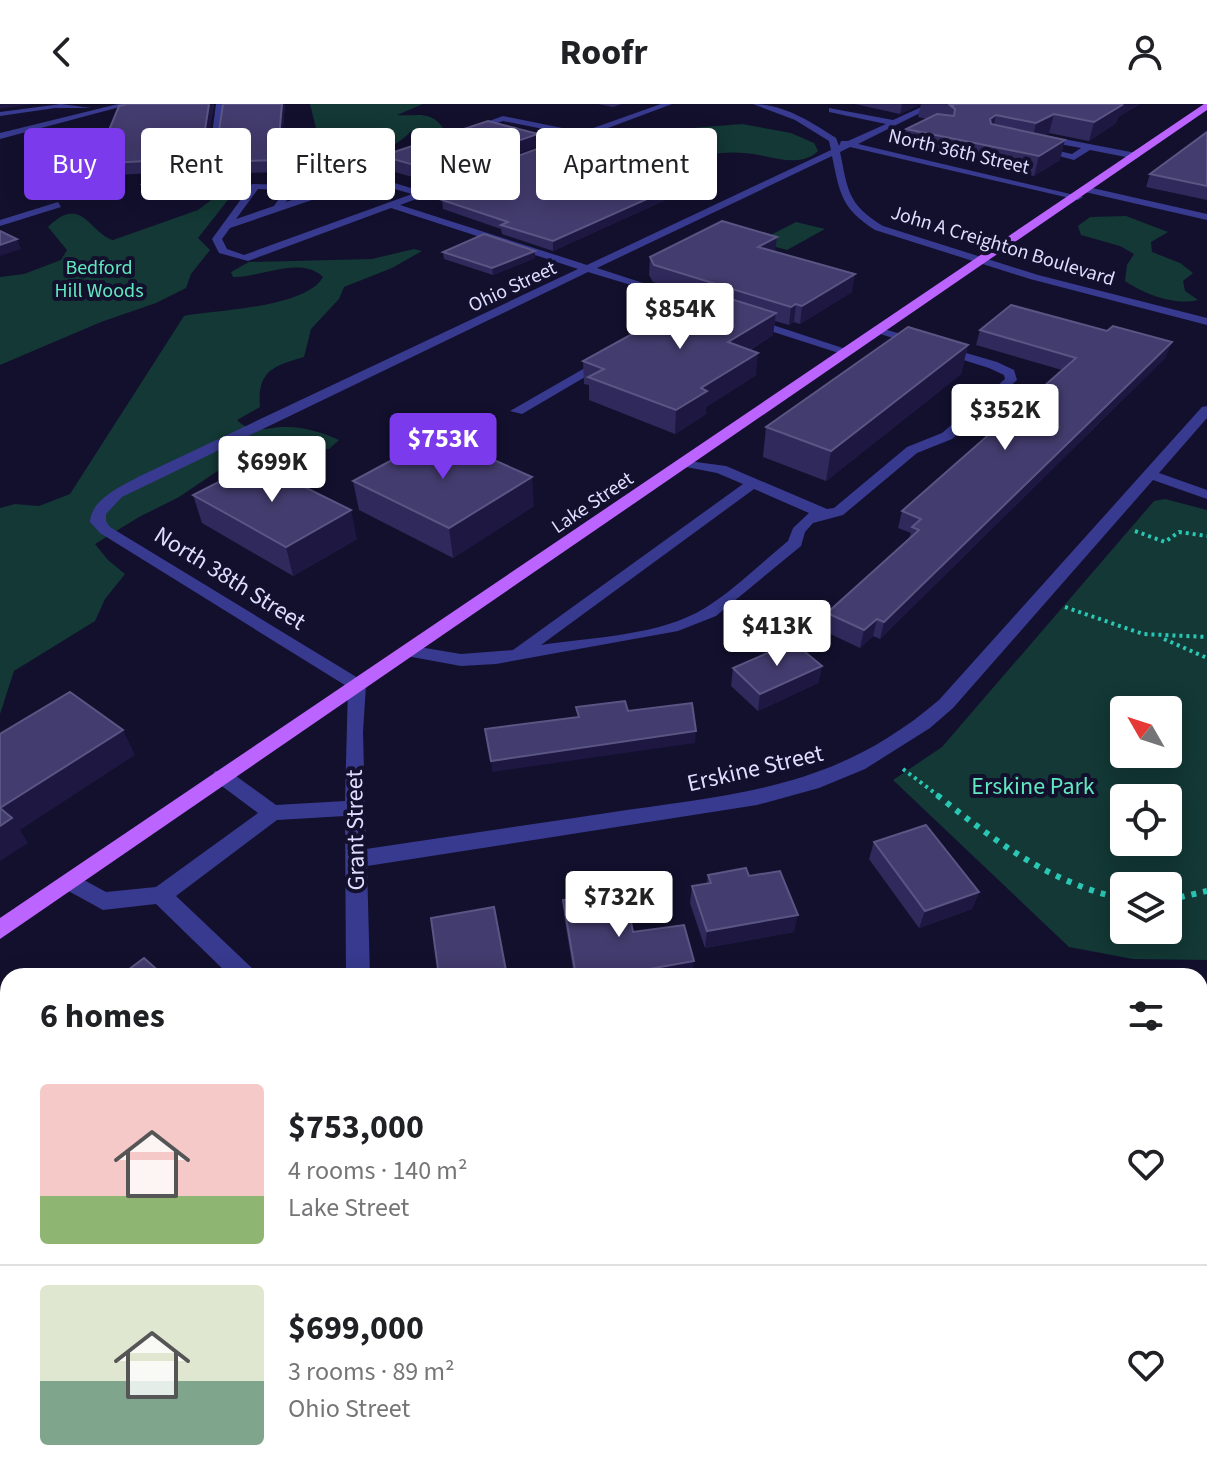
<!DOCTYPE html>
<html lang="en">
<head>
<meta charset="utf-8">
<style>
	:root { --surface:#fff; --page:#f6f6f6; --text:#202124; --muted:#757577; --line:#e0e0e0; --accent:#7c3aed }
	body { margin:0; font-family:"Source Sans 3",sans-serif; background:var(--page); color:var(--text); height:100vh; display:flex; flex-direction:column; font-size:30px; white-space:nowrap }
	* { box-sizing:border-box; margin:0 }
	p { font-size:26px; color:var(--muted) }
	.icon { flex:none; width:44px; height:44px; fill:none; stroke:currentColor; stroke-width:2; stroke-linecap:round; stroke-linejoin:round }
	.map { position:relative; flex:1; overflow:hidden }
	.panel { position:absolute; left:0px; top:864px; width:1208px; height:514px; display:flex; flex-direction:column; background:var(--surface); border-radius:24px 24px 0 0; box-shadow:0 4px 20px #0003 }
	.panel>* { flex:none }
	.banner { position:absolute; left:24px; top:24px; width:800px; height:72px; display:flex; gap:16px }
	.needle { width:52px; rotate:309deg }
	.tools { position:absolute; left:1110px; top:592px; display:grid; gap:16px }
	.tools a { display:grid; place-items:center; width:72px; height:72px; border-radius:8px; background:var(--surface); box-shadow:0 4px 20px #0003; font-size:40px }
	.price { position:absolute; translate:-50% -68px; padding:0 18px; border-radius:8px; background:#fff; color:#222; font-size:26px; line-height:52px; filter:drop-shadow(0 2px 4px #0008) }
	.price::after { content:''; position:absolute; left:50%; top:48px; width:24px; height:18px; margin-left:-12px; background:inherit; clip-path:polygon(0 0,100% 0,50% 100%) }
	.price.selected { background:var(--accent); color:#fff }
	ul { padding:0; list-style:none }
	li { display:flex; align-items:center; gap:24px; height:200px; padding:0 40px }
	li+li { border-top:2px solid var(--line) }
	li span { display:grid; place-items:center; flex:none; width:224px; height:160px; border-radius:8px; color:#555 }
	li>.icon { margin-inline-start:auto }
	span .icon { width:96px; height:96px; fill:#fffc; stroke-width:1 }
	li b { font-size:34px }
	h2 { display:flex; justify-content:space-between; align-items:center; height:96px; padding:0 40px; font-size:34px }
	.chip { padding:0 28px; border-radius:8px; background:var(--surface); box-shadow:0 4px 20px #0003; font-size:28px; line-height:72px }
	.chip.selected { background:var(--accent); color:#fff }
	header { display:flex; justify-content:space-between; align-items:center; height:104px; padding:0 40px; background:var(--surface); font-size:36px; font-weight:700 }
	.map>svg:first-child { display:block }
</style>
</head>
<body>
<header><svg class="icon" aria-label="back" viewBox="0 0 24 24"><path d="M15 5l-7 7 7 7"/></svg>Roofr<svg class="icon" aria-label="person" viewBox="0 0 24 24"><circle cx="12" cy="8" r="4"/><path d="M4 21q1-7 8-7t8 7"/></svg></header>
<div class="map">
<svg width="1207" height="1377" viewBox="0 0 1207 1377">
	<rect width="100%" height="100%" fill="#13102e"/>
	<g fill="#133835" fill-rule="evenodd">
		<path d="M310,0H423L397,11C415,13 430,5 443,24L410,28C394,47 338,67 314,66L309,58L319,36Z"/>
		<path d="M742,20L791,29L814,39L818,47C799,66 767,50 744,49C715,46 689,57 661,52L659,47L667,42L659,33L667,26Z"/>
		<path d="M235,78L239,81L235,87L198,134L210,146L191,170L186,184L156,199L101,218L0,261V173L24,170L61,156L67,146L48,123C82,89 89,129 113,136L198,106Z"/>
		<path d="M1126,112L1168,128L1151,138L1152,148L1180,159L1193,169L1183,177L1185,187L1198,196C1175,202 1144,190 1125,177L1127,161L1134,150L1120,142L1081,131L1078,122L1090,113Z"/>
		<polygon points="796,118 825,125 787,146 757,138"/>
		<path d="M414,145L422,147L392,164L344,183L339,195L311,225L304,253C273,262 257,267 260,303L237,316C252,332 269,322 287,323C304,323 324,329 339,336L329,345L285,348L222,364L179,393L139,413L95,440L108,456L125,470L105,495L95,517L14,567L0,610V404L15,400L39,402L70,390L184,212C215,206 306,204 323,173C301,151 260,174 233,173L231,168L249,158L372,155Z"/>
		<path d="M1165,395L1207,406V856L1133,855L1069,843L893,676L942,643L1154,397ZM1124,606H1168V650H1124ZM1124,694H1168V738H1124ZM1168,782V826H1124V782Z"/>
	</g>
	<g fill="none" stroke-linecap="round" stroke-linejoin="round">
		<g stroke="#29c7b4" stroke-width="4" stroke-dasharray="3 4" stroke-linecap="butt">
			<polyline points="1135,427 1165,438 1179,428 1207,432"/>
			<polyline points="1065,503 1143,530 1207,533"/>
			<polyline points="1164,535 1207,554"/>
			<polyline points="903,665 940,693"/>
		</g>
		<g stroke="#29c7b4" stroke-width="6" stroke-dasharray="5 7" stroke-linecap="butt">
			<path d="M937,691C995,737 1051,780 1124,795"/>
			<polyline points="1168,796 1207,787"/>
		</g>
		<g fill="#383a8f" fill-rule="evenodd">
			<polygon points="61,0 91,4 55,4 0,12 0,8"/>
			<polygon points="118,0 131,0 0,35 0,29"/>
			<polygon points="216,0 224,0 219,38 206,58 200,58 211,38"/>
			<polygon points="661,0 672,0 536,51 533,46 574,31 503,17 491,21 501,23 498,27 478,21 503,12 582,28"/>
			<path d="M753,0C784,0 811,18 836,34L839,42L841,37H848L886,20L829,8V4L893,16L928,0H938L858,40L1083,93L1078,96L850,43L840,48C848,86 847,100 883,122L1038,171L1207,214V221L1030,175L875,126C841,104 840,90 832,52L597,164L720,204V208L588,168L122,393L106,410V417L110,423L363,577L366,581L363,628L366,745C447,733 527,721 607,709C738,689 834,686 939,596L1202,303L1207,302V314L1159,369L1207,386V395L1153,376L953,604L930,624L865,665L819,684L757,701L367,762L370,872H346L345,712L277,716L176,792L253,865L257,872H230L156,800L103,806L63,784L60,778L63,772L71,769L106,788L156,783L258,709L215,677L212,672L215,667H229L276,701L345,697L348,583L100,429L90,418C91,395 122,382 140,372L578,165L391,104L248,157L219,149L212,135L252,80L294,81L286,98L358,74H378L421,87L476,67L479,72L400,101L587,161L831,46L829,37L795,16ZM359,80H377L412,90L244,151L227,145L222,135L230,124ZM258,85L285,86L274,102L236,115Z"/>
			<path d="M1048,32L1136,49L1140,52L1136,55L1090,46L1074,56L1029,44ZM1049,38L1081,44L1072,50L1041,43Z"/>
			<polygon points="1088,83 1207,110 1207,116 1085,88"/>
			<polygon points="58,98 61,103 0,122 0,116"/>
			<polygon points="746,215 754,215 855,248 845,251 746,219"/>
			<path d="M877,223L997,258L1014,266L1017,276L952,335L917,349L843,411L813,419L805,428L801,442L716,512L678,527L496,560L461,562L401,551L398,547L407,541L461,550L513,546L743,380L717,369L681,362V356L726,362L827,405L834,404L907,343L942,329L1005,275L1004,271L989,264L877,229ZM754,385L809,409L793,424L788,437C761,459 734,486 705,504C659,532 593,533 541,541Z"/>
			<polygon points="604,253 614,256 522,310 510,307"/>
			<rect x="1200" y="1123" width="7" height="28"/>
			<rect x="348" y="1370" width="32" height="7"/>
			<polygon points="1090,1370 1122,1370 1125,1377 1093,1377"/>
		</g>
		<polygon fill="#bc64ff" fill-rule="evenodd" points="1204,0 1207,0 1207,6 0,835 0,814"/>
	</g>
	<g fill="#30295c">
		<polygon points="127,0 214,0 208,37 202,48 206,48 285,0 279,68 214,70 198,92 146,92 142,80 152,69 98,72 95,60"/>
		<polygon points="598,0 622,0 613,3"/>
		<polygon points="855,0 921,0 900,10"/>
		<polygon points="921,0 1140,0 1118,13 1116,19 1089,37 1049,29 1044,32 1060,56 1034,72 903,44 906,25 927,15 918,13"/>
		<polygon points="1207,28 1207,96 1146,83 1150,70"/>
		<polygon points="538,30 538,42 434,79 384,65 382,52"/>
		<polygon points="452,76 694,83 553,147 502,130 501,125 443,105 442,96 464,88 453,85"/>
		<polygon points="775,147 852,188 800,220 794,218 789,221 775,217 773,231 750,246 756,271 706,303 706,310 675,330 589,296 589,281 584,280 583,257 699,193 653,178 649,171 650,153"/>
		<polygon points="443,148 535,154 493,171 444,155"/>
		<polygon points="980,226 1166,253 880,535 873,532 860,544 824,527 827,509 909,435 911,429 898,424 902,407 1062,266 976,241"/>
		<polygon points="968,241 961,270 826,377 763,353 766,323"/>
		<polygon points="353,377 534,402 453,454 359,406"/>
		<polygon points="193,391 357,435 293,472 202,419"/>
		<polygon points="822,562 818,579 758,607 731,582 733,564"/>
		<polygon points="874,738 979,788 972,805 919,824 869,755"/>
		<polygon points="708,771 749,772 794,828 705,844 690,799 692,782 707,779"/>
		<polygon points="563,796 633,828 692,872 574,872 564,811"/>
		<polygon points="1207,1292 1207,1315 1200,1299 1200,1296"/>
		<polygon points="851,1370 932,1370 935,1377 853,1377"/>
	</g>
	<g fill="#1d1742">
		<polygon points="0,0 33,0 0,5"/>
		<polygon points="209,0 214,0 208,37 197,57 194,45"/>
		<polygon points="282,0 285,0 279,68 277,56"/>
		<polygon points="902,0 921,0 900,10"/>
		<polygon points="1116,0 1140,0 1118,13 1116,19 1089,37 1094,18"/>
		<polygon points="1054,10 1049,29 1032,38 1036,19"/>
		<polygon points="996,11 992,30 990,15"/>
		<polygon points="538,30 538,42 434,79 432,66"/>
		<polygon points="1065,36 1060,56 1034,72 1039,52"/>
		<polygon points="212,58 214,70 198,92 194,80"/>
		<polygon points="694,74 694,83 553,147 553,137"/>
		<polygon points="777,133 775,150 758,143"/>
		<polygon points="17,135 21,145 0,152 0,141"/>
		<polygon points="535,147 535,154 493,171 492,164"/>
		<polygon points="855,170 852,188 800,220 802,202"/>
		<polygon points="796,200 794,218 789,221 791,203"/>
		<polygon points="776,209 773,231 726,260 728,238"/>
		<polygon points="1172,238 1166,253 880,535 884,518"/>
		<polygon points="968,241 961,270 826,377 831,347"/>
		<polygon points="758,249 756,271 706,303 706,310 675,330 676,306 701,284"/>
		<polygon points="532,373 534,402 453,454 449,424"/>
		<polygon points="351,406 357,435 293,472 286,443"/>
		<polygon points="877,515 873,532 860,544 864,526"/>
		<polygon points="822,562 818,579 758,607 760,590"/>
		<polygon points="123,626 135,651 20,726 28,739 0,757 0,704"/>
		<polygon points="696,627 695,639 492,668 491,657"/>
		<polygon points="979,788 972,805 919,824 925,807"/>
		<polygon points="798,811 794,828 705,844 707,827"/>
		<polygon points="694,857 692,872 610,872"/>
		<polygon points="37,1370 81,1370 74,1377 30,1377"/>
	</g>
	<g fill="#433c6e" stroke="#5b5584" stroke-width="2">
		<polygon points="127,0 209,0 205,26 194,45 197,49 206,48 219,27 223,0 282,0 277,56 212,58 194,80 142,80 163,56 95,60 119,2"/>
		<polygon points="948,0 1119,0 1122,1 1094,18 1054,10 1036,19 996,11 990,15 991,20 1065,36 1039,52 906,25 937,10 954,12 955,5 951,2 954,1"/>
		<polygon points="488,17 538,30 432,66 382,52"/>
		<polygon points="1207,28 1207,82 1150,70"/>
		<polygon points="556,38 694,74 553,137 501,121 508,118 442,96 477,83 452,76"/>
		<polygon points="722,117 777,133 758,143 855,170 802,202 796,200 791,203 654,161 650,153"/>
		<polygon points="0,127 17,135 0,141"/>
		<polygon points="484,130 535,147 492,164 443,148"/>
		<polygon points="708,188 776,209 728,238 758,249 701,284 707,287 676,306 588,273 604,265 583,257"/>
		<polygon points="1011,201 1107,227 1113,222 1172,238 884,518 877,515 864,526 827,509 919,426 912,423 921,415 902,407 1076,254 980,226"/>
		<polygon points="908,223 968,241 831,347 766,323"/>
		<polygon points="438,331 532,373 449,424 353,377"/>
		<polygon points="256,359 351,406 286,443 193,391"/>
		<polygon points="793,538 822,562 760,590 733,564"/>
		<polygon points="70,588 123,626 0,704 12,714 0,722 0,630"/>
		<polygon points="625,597 628,607 692,599 696,627 491,657 485,625 579,613 576,603"/>
		<polygon points="926,721 979,788 925,807 874,738"/>
		<polygon points="746,764 749,772 780,767 798,811 707,827 692,782 711,779 708,771"/>
		<polygon points="625,788 633,828 684,821 694,857 610,872 576,872 563,796"/>
		<polygon points="494,803 507,872 439,872 431,814"/>
		<polygon points="144,854 164,872 120,872"/>
		<polygon points="0,993 8,1002 8,1370 37,1370 30,1377 0,1377"/>
		<polygon points="861,1370 932,1370 935,1377 863,1377"/>
		<polygon points="615,1374 615,1377 601,1377"/>
	</g>
	<g text-anchor="middle" stroke-width="8" stroke-linejoin="round" paint-order="stroke">
		<g font-size="20" fill="#dfddff" stroke="#13102e">
			<text transform="translate(959 47) rotate(13)" y="7">North 36th Street</text>
			<text transform="translate(1003 141) rotate(17)" y="7">John A Creighton Boulevard</text>
			<text transform="translate(512 182) rotate(-25)" y="7">Ohio Street</text>
			<text transform="translate(592 398) rotate(-34)" y="7">Lake Street</text>
		</g>
		<g font-size="20" fill="#60e8be" stroke="#13102e">
			<text x="99" y="170">Bedford<tspan x="99" dy="23">Hill Woods</tspan></text>
		</g>
		<g font-size="24" fill="#dfddff" stroke="#13102e">
			<text transform="translate(230 474) rotate(32)" y="8">North 38th Street</text>
			<text transform="translate(755 664) rotate(-13)" y="8">Erskine Street</text>
			<text transform="translate(355 726) rotate(-91)" y="8">Grant Street</text>
		</g>
		<g font-size="24" fill="#60e8be" stroke="#13102e">
			<text x="1033" y="690">Erskine Park</text>
		</g>
	</g>
</svg>
<div class="tools">
<a><svg class="needle" viewBox="-14 -14 28 28"><path d="M0-13l5 13h-10z" fill="#e53935"/><path d="M0 13l5-13h-10z" fill="#757577"/></svg></a>
<a><svg class="icon" aria-label="locate" viewBox="0 0 24 24"><circle cx="12" cy="12" r="6"/><path d="M12 2v4M12 18v4M2 12h4M18 12h4"/></svg></a>
<a><svg class="icon" aria-label="layers" viewBox="0 0 24 24"><path d="M12 4l9 5-9 5-9-5zM3 14l9 5 9-5"/></svg></a>
</div>
<b class="price" style="left:680px;top:247px">$854K</b>
<b class="price" style="left:1005px;top:348px">$352K</b>
<b class="price selected" style="left:443px;top:377px">$753K</b>
<b class="price" style="left:272px;top:400px">$699K</b>
<b class="price" style="left:777px;top:564px">$413K</b>
<b class="price" style="left:619px;top:835px">$732K</b>
<div class="banner">
<a class="chip selected">Buy</a>
<a class="chip">Rent</a>
<a class="chip">Filters</a>
<a class="chip">New</a>
<a class="chip">Apartment</a>
</div>
<section class="panel">
<h2>6 homes<svg class="icon" aria-label="filters" viewBox="0 0 24 24"><path d="M4 7h16M4 17h16"/><circle cx="9" cy="7" r="2"/><circle cx="15" cy="17" r="2"/></svg></h2>
<ul>
<li><span style="background:linear-gradient(#f6c9c9 70%,#8fb573 0)"><svg class="icon" aria-label="home" viewBox="0 0 24 24"><path d="M3 11l9-7 9 7M6 9v11h12V9"/></svg></span><div><b>$753,000</b><p>4 rooms · 140 m²</p><p>Lake Street</p></div><svg class="icon" aria-label="heart" viewBox="0 0 24 24"><path d="M12 20l-8-8c-3-5 5-10 8-4 3-6 11-1 8 4z"/></svg></li>
<li><span style="background:linear-gradient(#dfe7d0 60%,#7fa58c 0)"><svg class="icon" aria-label="home" viewBox="0 0 24 24"><path d="M3 11l9-7 9 7M6 9v11h12V9"/></svg></span><div><b>$699,000</b><p>3 rooms · 89 m²</p><p>Ohio Street</p></div><svg class="icon" aria-label="heart" viewBox="0 0 24 24"><path d="M12 20l-8-8c-3-5 5-10 8-4 3-6 11-1 8 4z"/></svg></li>
</ul>
</section>
</div>
</body>
</html>
